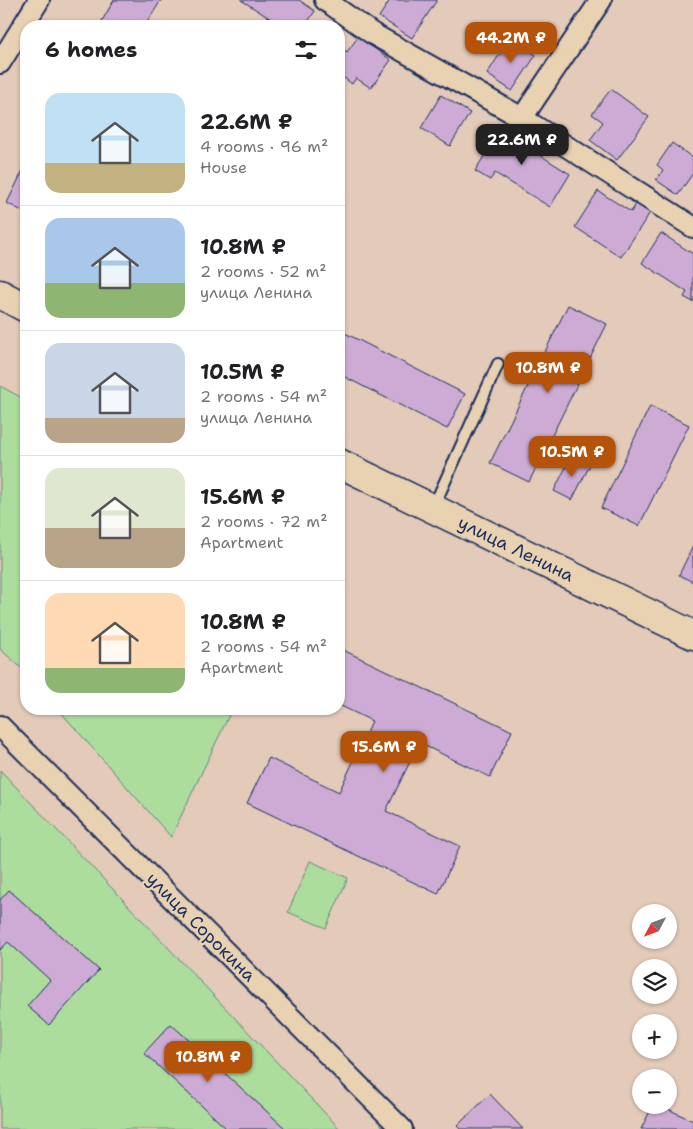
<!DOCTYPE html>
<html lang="en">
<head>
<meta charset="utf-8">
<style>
	:root { --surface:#fff; --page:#f6f6f6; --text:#202124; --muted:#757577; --line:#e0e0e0; --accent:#b45309 }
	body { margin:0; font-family:"Shantell Sans",sans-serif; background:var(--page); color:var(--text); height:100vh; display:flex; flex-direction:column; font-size:19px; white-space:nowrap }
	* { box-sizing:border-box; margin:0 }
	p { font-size:16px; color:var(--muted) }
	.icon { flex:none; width:28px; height:28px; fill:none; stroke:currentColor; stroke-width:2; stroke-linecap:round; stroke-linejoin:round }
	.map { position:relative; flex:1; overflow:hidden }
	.drawer { position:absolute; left:20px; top:20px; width:325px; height:695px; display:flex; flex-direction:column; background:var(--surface); border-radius:20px; box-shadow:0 1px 4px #0004 }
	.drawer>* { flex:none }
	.needle { width:32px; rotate:229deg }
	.fabs { position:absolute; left:632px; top:904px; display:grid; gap:10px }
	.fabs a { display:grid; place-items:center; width:45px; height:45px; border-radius:50%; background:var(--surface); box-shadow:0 1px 4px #0004; font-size:25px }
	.price { position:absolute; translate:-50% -42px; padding:0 11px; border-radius:10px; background:var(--accent); color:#fff; font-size:16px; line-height:32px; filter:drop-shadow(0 1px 2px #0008) }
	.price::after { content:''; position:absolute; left:50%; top:30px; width:15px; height:11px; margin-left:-8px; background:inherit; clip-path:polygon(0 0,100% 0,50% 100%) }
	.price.active { background:#222; color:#fff }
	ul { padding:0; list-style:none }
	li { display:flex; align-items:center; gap:15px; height:125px; padding:0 25px }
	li+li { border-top:1px solid var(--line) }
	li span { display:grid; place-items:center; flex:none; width:140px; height:100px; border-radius:15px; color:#555 }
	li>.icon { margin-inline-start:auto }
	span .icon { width:60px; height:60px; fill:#fffc; stroke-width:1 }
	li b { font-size:21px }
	h2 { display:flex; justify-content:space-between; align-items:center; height:60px; padding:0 25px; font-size:21px }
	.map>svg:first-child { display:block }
</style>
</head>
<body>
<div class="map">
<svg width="693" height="1129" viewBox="0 0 693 1129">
	<rect width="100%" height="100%" fill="#e3cab9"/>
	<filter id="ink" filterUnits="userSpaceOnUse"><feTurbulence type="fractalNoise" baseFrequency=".02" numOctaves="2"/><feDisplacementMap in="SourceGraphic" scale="10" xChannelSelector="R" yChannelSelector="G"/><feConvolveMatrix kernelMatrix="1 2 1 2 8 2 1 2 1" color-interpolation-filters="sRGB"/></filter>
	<g filter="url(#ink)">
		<g fill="#acdd9d" stroke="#64867e">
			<polygon points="0,386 26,400 26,672 0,649"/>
			<polygon points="58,709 232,709 171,837"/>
			<polygon points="0,770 340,1129 0,1129"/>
			<polygon points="310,861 348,878 326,928 288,912"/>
		</g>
		<g fill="#cdabd5" stroke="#1b2f5e">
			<polygon points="114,0 161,0 145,26 99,26"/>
			<polygon points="241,0 299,0 315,11 305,26 282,26"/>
			<polygon points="390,0 437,0 412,38 379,17"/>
			<polygon points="358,37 391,60 371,88 356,78 352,84 339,74 339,49 340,47 347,52"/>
			<polygon points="510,38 536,55 512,91 487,74"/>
			<polygon points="611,89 649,117 617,160 590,140 603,122 592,114"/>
			<polygon points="441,95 470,113 450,146 421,128"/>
			<polygon points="508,117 524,127 516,140 570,174 550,207 495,173 490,180 475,171"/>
			<polygon points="672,143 693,158 693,173 678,195 656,180 663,170 657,165"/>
			<polygon points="26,164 26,213 7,203"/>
			<polygon points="598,191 631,212 639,199 653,208 621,257 575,227"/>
			<polygon points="661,233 693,254 693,302 684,297 687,292 642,263"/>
			<polygon points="568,305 607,324 529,482 490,463"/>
			<polygon points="339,330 465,394 447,429 339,374"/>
			<polygon points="650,406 689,425 639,526 601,508"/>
			<polygon points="572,455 590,465 572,500 554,491"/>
			<polygon points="693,546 693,582 679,575"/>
			<polygon points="339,648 512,731 490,777 419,743 386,811 460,846 438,894 247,803 269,758 339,792 372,721 339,705"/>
			<polygon points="9,890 99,970 49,1025 27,1006 50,980 8,942 0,950 0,900"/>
			<polygon points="171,1024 286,1129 227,1129 144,1053"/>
			<polygon points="490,1094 523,1129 460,1129 457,1126"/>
			<polygon points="653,1105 660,1105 693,1121 693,1129 641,1129"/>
		</g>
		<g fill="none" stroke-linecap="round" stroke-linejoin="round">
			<defs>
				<polyline id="lane" points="433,508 498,364"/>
				<g id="street">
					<polyline points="325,0 373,34 522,118 693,227"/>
					<polyline points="0,63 39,0"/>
					<polyline points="522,118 601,0"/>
					<polyline points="0,726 402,1129"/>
				</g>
				<g id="secondary">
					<polyline points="0,294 26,308"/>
					<polyline points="339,463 693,635"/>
				</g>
			</defs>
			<use href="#lane" stroke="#1b2f5e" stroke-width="14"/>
			<use href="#street" stroke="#1b2f5e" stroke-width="24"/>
			<use href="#secondary" stroke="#1b2f5e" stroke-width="31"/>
			<use href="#lane" stroke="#e9d2b2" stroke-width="10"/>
			<use href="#street" stroke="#e9d2b2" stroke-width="20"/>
			<use href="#secondary" stroke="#e9d2b2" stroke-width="28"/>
		</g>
	</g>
	<g text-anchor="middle" stroke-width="5" stroke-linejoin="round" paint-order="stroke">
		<g font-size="18" fill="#1b2f5e" stroke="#e9d2b2">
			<text transform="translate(516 549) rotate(26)" y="6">улица Ленина</text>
			<text transform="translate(201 927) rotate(45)" y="6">улица Сорокина</text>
		</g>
	</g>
</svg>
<div class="fabs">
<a><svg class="needle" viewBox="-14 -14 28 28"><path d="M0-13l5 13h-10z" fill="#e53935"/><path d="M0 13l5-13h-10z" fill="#757577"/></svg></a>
<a><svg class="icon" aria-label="layers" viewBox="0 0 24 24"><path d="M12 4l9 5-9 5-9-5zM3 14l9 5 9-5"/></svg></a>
<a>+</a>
<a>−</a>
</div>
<b class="price" style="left:511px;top:64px">44.2M ₽</b>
<b class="price active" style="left:522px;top:166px">22.6M ₽</b>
<b class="price" style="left:548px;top:394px">10.8M ₽</b>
<b class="price" style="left:572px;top:478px">10.5M ₽</b>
<b class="price" style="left:384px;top:773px">15.6M ₽</b>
<b class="price" style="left:208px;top:1083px">10.8M ₽</b>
<section class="drawer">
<h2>6 homes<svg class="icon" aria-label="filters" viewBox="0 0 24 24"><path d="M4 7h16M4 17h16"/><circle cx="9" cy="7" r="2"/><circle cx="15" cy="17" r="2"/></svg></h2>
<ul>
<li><span style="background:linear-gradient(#bfe0f5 70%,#c2b280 0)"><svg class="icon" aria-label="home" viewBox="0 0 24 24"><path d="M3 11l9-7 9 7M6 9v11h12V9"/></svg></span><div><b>22.6M ₽</b><p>4 rooms · 96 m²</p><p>House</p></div></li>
<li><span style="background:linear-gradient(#a9c7e8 65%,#8fb573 0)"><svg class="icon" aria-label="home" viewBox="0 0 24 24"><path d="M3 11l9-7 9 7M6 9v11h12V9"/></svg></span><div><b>10.8M ₽</b><p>2 rooms · 52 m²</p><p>улица Ленина</p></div></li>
<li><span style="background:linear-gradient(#c9d6e8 75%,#b9a48a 0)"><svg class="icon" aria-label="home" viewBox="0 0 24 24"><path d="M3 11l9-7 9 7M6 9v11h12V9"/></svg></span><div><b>10.5M ₽</b><p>2 rooms · 54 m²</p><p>улица Ленина</p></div></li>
<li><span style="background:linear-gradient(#dfe7d0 60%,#b9a48a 0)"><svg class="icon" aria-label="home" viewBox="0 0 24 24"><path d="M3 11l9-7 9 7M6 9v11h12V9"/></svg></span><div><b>15.6M ₽</b><p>2 rooms · 72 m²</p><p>Apartment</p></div></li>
<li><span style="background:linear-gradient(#ffd9b3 75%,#8fb573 0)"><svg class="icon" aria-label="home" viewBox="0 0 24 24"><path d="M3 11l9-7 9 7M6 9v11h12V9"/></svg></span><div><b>10.8M ₽</b><p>2 rooms · 54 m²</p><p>Apartment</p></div></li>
</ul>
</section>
</div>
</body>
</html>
